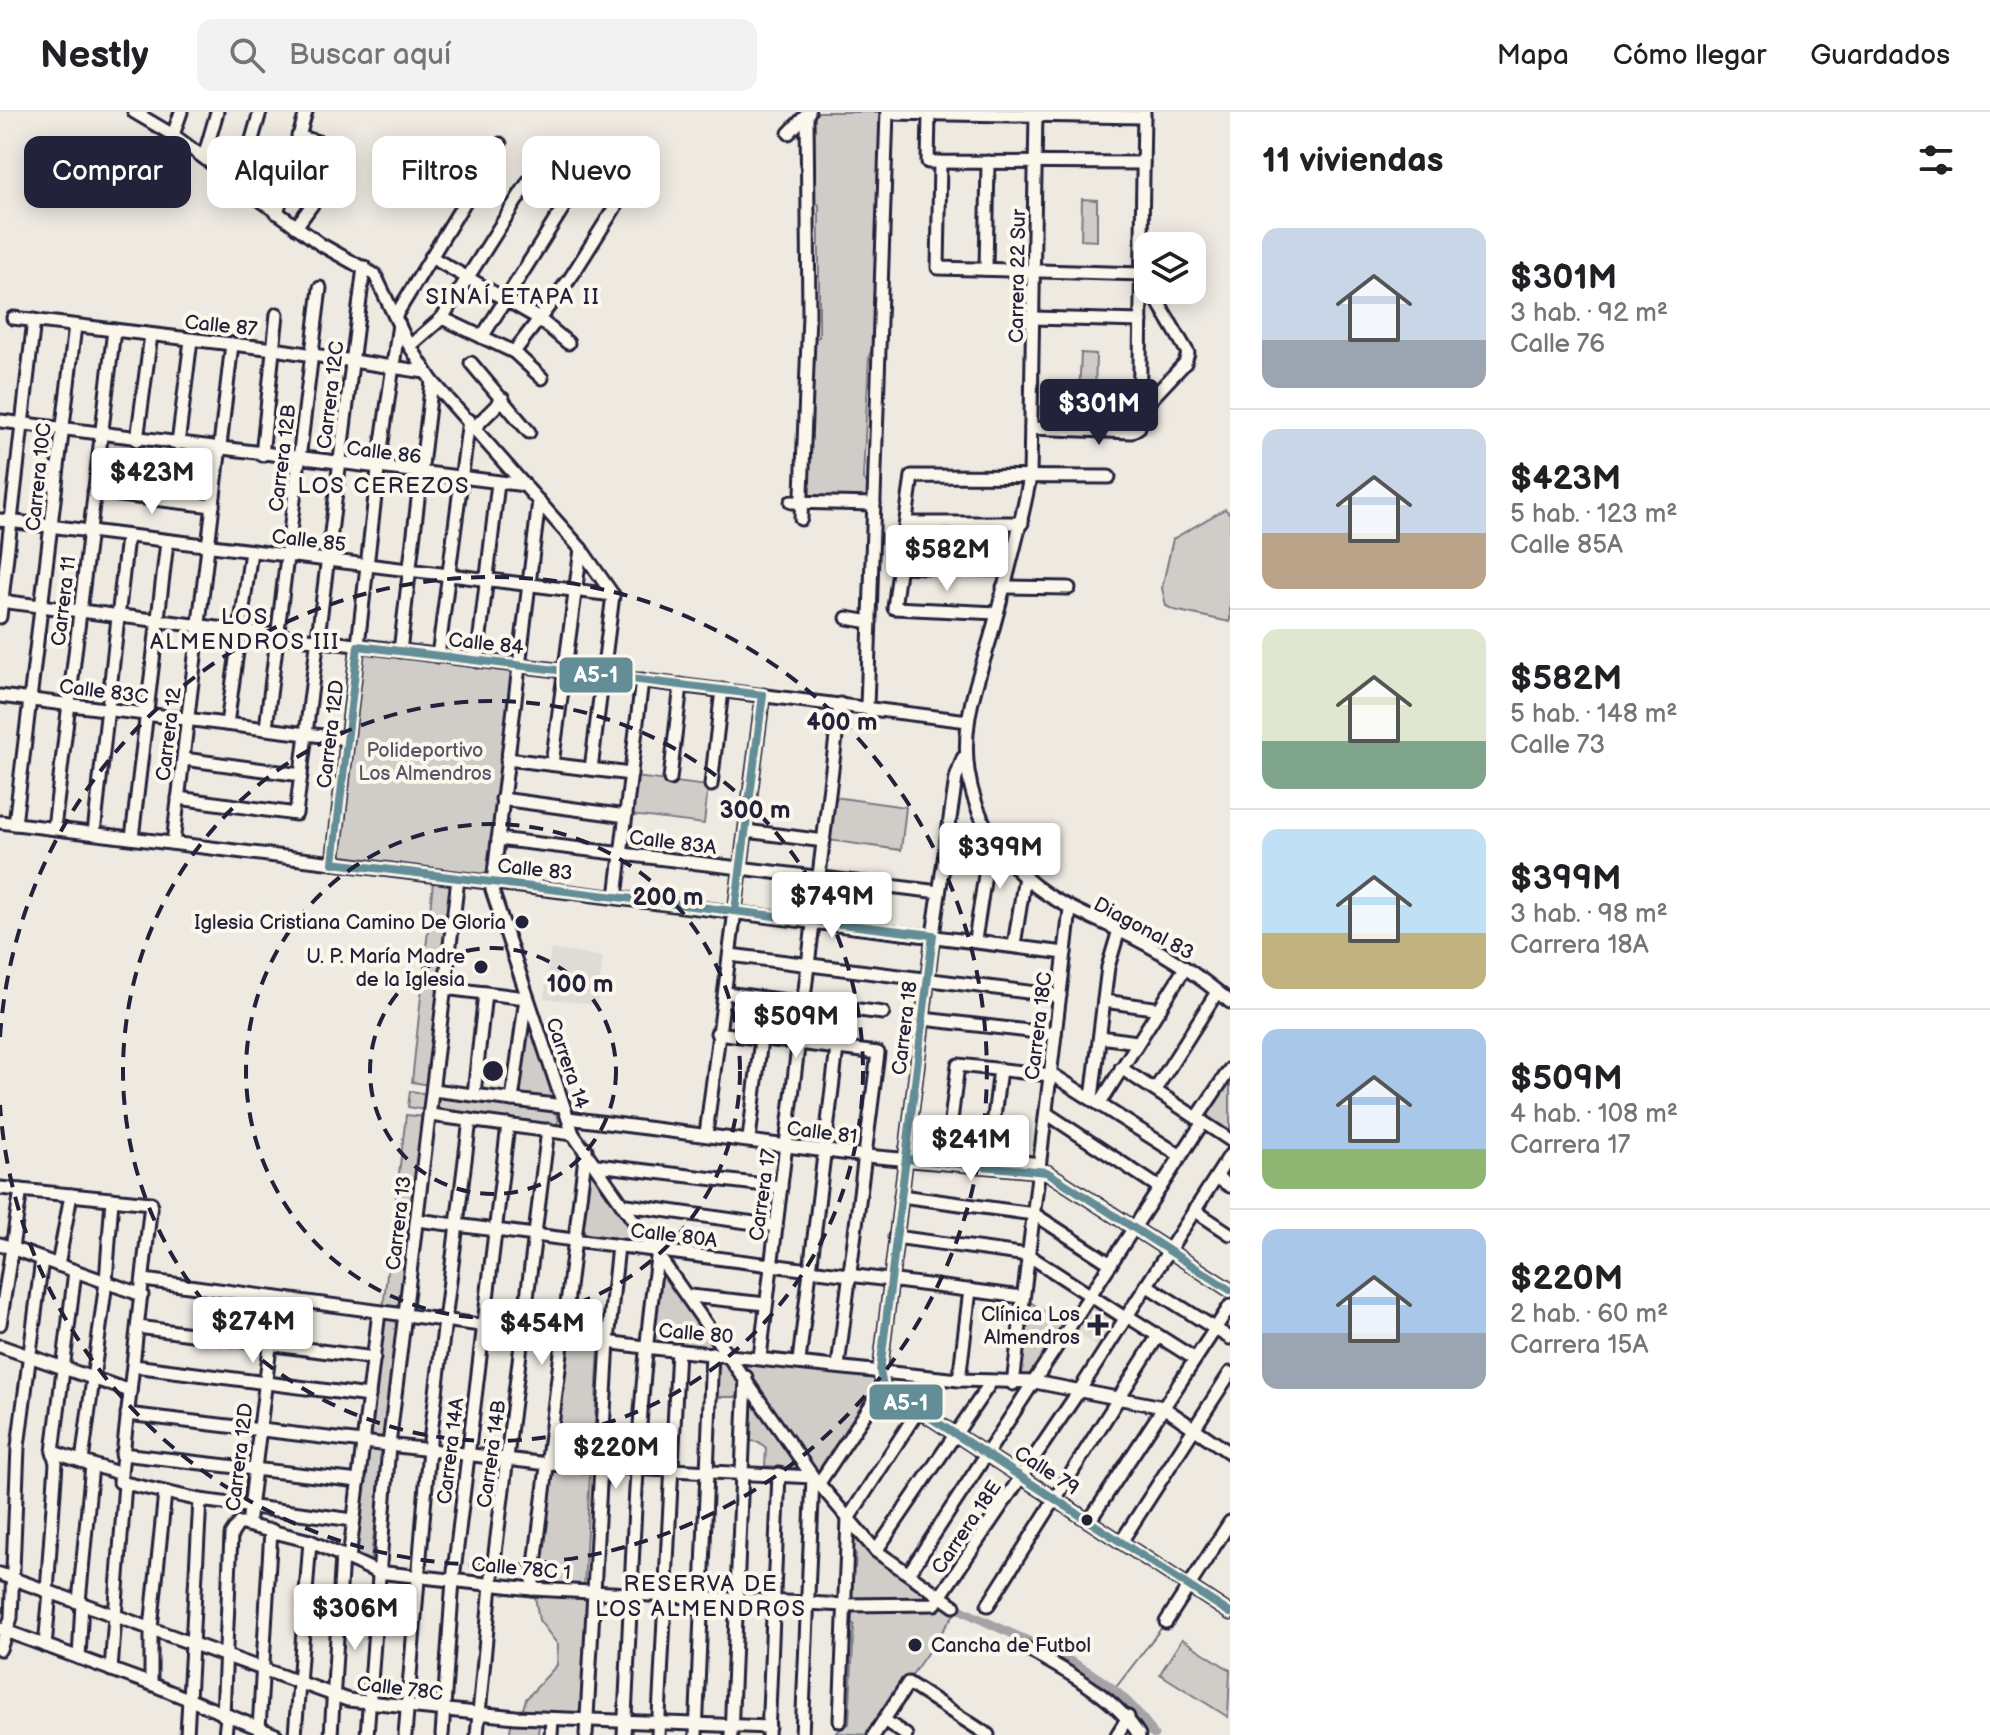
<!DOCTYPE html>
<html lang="es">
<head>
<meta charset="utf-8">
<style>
	:root { --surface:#fff; --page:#f2f2f2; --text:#202124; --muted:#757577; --line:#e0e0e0; --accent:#22223b }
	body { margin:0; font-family:"Balsamiq Sans",sans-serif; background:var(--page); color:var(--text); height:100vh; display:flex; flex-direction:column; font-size:30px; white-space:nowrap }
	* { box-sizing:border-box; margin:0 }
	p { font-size:26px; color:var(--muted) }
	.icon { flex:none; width:44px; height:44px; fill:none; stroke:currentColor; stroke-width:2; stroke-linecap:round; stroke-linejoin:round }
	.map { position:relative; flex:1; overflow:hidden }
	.details { display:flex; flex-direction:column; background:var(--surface); width:760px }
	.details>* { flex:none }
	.guide { position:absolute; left:24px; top:24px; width:760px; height:72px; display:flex; gap:16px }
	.fabs { position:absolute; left:1134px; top:120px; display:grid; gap:16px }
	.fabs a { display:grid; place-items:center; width:72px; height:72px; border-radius:16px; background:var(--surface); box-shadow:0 4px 20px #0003; font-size:40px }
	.price { position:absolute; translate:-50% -68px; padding:0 18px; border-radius:8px; background:#fff; color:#222; font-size:26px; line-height:52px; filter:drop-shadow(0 2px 4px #0008) }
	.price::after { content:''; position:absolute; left:50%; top:48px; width:24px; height:18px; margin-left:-12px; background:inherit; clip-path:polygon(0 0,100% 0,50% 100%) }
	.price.active { background:var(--accent); color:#fff }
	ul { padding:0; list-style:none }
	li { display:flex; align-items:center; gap:24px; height:200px; padding:0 32px }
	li+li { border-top:2px solid var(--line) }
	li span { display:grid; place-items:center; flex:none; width:224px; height:160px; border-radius:16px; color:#555 }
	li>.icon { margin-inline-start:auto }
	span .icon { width:96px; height:96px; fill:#fffc; stroke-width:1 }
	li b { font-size:34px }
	h2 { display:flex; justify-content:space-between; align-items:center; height:96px; padding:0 32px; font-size:34px }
	.tag { padding:0 28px; border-radius:16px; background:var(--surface); box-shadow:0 4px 20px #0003; font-size:28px; line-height:72px }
	.tag.active { background:var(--accent); color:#fff }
	header { display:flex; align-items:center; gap:48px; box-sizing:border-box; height:112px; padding:0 40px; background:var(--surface); border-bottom:2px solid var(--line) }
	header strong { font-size:38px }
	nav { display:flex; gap:44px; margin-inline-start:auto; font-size:28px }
	.search { width:560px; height:72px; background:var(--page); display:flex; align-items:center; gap:20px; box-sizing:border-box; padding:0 28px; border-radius:16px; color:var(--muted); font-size:30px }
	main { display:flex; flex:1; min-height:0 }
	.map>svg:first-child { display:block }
</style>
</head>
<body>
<header>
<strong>Nestly</strong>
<div class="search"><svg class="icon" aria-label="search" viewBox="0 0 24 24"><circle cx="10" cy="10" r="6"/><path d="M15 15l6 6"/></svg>Buscar aquí</div>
<nav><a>Mapa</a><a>Cómo llegar</a><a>Guardados</a></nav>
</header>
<main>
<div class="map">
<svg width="1230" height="1623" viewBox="0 0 1230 1623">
	<rect width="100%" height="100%" fill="#eeeae2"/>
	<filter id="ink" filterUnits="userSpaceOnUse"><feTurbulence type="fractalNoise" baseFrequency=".0125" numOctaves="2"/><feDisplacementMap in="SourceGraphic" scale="16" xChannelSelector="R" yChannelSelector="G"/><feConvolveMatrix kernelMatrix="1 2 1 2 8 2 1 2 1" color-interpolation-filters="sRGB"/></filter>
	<g filter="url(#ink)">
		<g fill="#dfdbd5">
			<polygon points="551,837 603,845 597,893 544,886"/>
			<polygon points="1094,1191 1119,1207 1099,1237 1076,1219"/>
		</g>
		<g fill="#d0cdc9" stroke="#797882" stroke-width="2">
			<polygon points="818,0 880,0 874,233 869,244 863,367 870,374 866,387 812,386 807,378 813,226 819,225 819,93 814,89 814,6"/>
			<polygon points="1082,87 1097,88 1097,129 1081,128"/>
			<polygon points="1081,241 1096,242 1095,283 1079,283"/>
			<polygon points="104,328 214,342 209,345 206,368 211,372 208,390 99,378"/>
			<polygon points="1225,397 1230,402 1230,510 1174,498 1166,494 1162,476 1173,427"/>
			<polygon points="362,538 512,556 488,764 337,743"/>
			<polygon points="635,665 708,674 704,712 631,703"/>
			<polygon points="834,685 906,695 901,738 828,728"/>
			<polygon points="433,770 451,772 429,973 412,970"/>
			<polygon points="528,904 556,989 516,983"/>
			<polygon points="1230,961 1230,1022 1202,1002"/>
			<polygon points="410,979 428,982 425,998 408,995"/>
			<polygon points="438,982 554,998 559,1008 556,1014 434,998"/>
			<polygon points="406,1003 425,1005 400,1198 383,1196"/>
			<polygon points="588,1050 649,1133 579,1123"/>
			<polygon points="660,1149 720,1237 649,1229"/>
			<polygon points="1027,1188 1067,1214 1035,1265 1018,1268"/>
			<polygon points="383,1204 400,1207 386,1328 369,1326"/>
			<polygon points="567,1230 599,1234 593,1347 551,1347"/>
			<polygon points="718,1246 726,1247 743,1272 743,1285 716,1285"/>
			<polygon points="741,1247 875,1262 873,1285 820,1366"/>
			<polygon points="751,1283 802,1356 765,1354 766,1336 759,1330 751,1329"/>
			<polygon points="368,1335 385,1338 370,1452 353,1445"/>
			<polygon points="549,1356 590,1361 584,1475 538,1474"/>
			<polygon points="853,1421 870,1441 955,1501 870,1623 835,1621 849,1612 854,1512 848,1511 850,1458 855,1456 856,1442 851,1441"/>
			<polygon points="535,1484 587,1486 581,1600 522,1600 526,1587 557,1553 558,1533 539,1508"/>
			<polygon points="1182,1527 1230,1558 1228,1605 1160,1562"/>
			<polygon points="512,1609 539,1610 538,1623 509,1623"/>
		</g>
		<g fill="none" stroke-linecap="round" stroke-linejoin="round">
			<polyline stroke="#716f7c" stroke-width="2" points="1117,1574 1163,1514"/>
			<path stroke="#a6a3a7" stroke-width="9" d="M954,1494C1024,1532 1110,1551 1154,1623"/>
			<defs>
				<g id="minor">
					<polyline points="134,0 173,23 320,132 375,163 406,228 432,269 581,437 613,483"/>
					<path d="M1036,0L1030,365C1020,419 1005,471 991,524C983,552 971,583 968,612C959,680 990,745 1048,783C1071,798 1094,806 1118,818C1159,837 1196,861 1230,890"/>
					<polyline points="887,1 1144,5"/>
					<polyline points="929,2 928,50 1143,51"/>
					<polyline points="789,21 809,0"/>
					<polyline points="173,23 181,0"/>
					<polyline points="204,45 217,0"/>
					<polyline points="940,50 938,156 1142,162 1146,169"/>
					<polyline points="289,56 323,70"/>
					<polyline points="239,72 260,0"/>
					<polyline points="277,101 306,0"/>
					<polyline points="296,115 314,90 334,35 298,24"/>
					<polyline points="431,145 538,206 568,231"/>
					<polyline points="986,157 988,50"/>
					<polyline points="396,203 500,32"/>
					<polyline points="13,206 274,237 425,260"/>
					<polyline points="442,206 514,240 542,266"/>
					<polyline points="1034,206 1141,209"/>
					<polyline points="482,225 578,72"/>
					<polyline points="410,234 442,206 530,67"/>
					<polyline points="514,240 571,165 617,92"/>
					<polyline points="471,251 529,320"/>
					<polyline points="1140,299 1185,251 1188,241 1151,178"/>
					<polyline points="1,309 525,373"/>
					<polyline points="475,315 503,287"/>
					<polyline points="1031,316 1131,320 1139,315 1144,0"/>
					<polyline points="137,328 151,223"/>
					<polyline points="178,332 191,228"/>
					<polyline points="262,343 277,202"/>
					<polyline points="94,380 213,394"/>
					<polyline points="539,389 492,778 573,1022 813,1365 876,1439 954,1494"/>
					<polyline points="791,390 874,392"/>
					<polyline points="801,407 809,203 807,3"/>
					<polyline points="0,408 613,483"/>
					<polyline points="906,411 1022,411"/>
					<polyline points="900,454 1008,458"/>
					<polyline points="1003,475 1069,476"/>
					<polyline points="0,489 968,609"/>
					<polyline points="997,501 894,496 912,364 1109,365"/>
					<polyline points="0,505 34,208"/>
					<polyline points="847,506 870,510"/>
					<polyline points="400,539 432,269"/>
					<polyline points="438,544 469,308"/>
					<polyline points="477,549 498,371"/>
					<polyline points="0,584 347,627"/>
					<polyline points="867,595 887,0"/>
					<polyline points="227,612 251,439"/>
					<polyline points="266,616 320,176"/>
					<polyline points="184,647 301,663"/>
					<polyline points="507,647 631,662"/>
					<polyline points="552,652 581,437"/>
					<polyline points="591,657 613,483"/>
					<polyline points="670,667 681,573"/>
					<polyline points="711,673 722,578"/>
					<polyline points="178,686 296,702 364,155"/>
					<polyline points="502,687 626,704"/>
					<polyline points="0,710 1065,841"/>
					<polyline points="15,712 75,214"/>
					<polyline points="54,716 114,218"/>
					<polyline points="746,719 824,729"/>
					<polyline points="94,721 127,425"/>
					<polyline points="132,726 167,430"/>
					<polyline points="498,727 939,780"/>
					<polyline points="173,731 232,232"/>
					<polyline points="333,751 378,358 399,212"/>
					<polyline points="616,785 642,568"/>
					<polyline points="975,828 991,724"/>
					<polyline points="1014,833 1025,764"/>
					<polyline points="730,843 1060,884"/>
					<polyline points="444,876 526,886 512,988"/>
					<polyline points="725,881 883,901"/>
					<polyline points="1104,889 1160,897"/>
					<polyline points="923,907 1055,922"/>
					<polyline points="717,921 878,941 838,1254"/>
					<polyline points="1100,925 1137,930"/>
					<polyline points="1121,956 1230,1028"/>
					<polyline points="1050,961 1181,1044"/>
					<polyline points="433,978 563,994"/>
					<polyline points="1155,978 1217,880"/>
					<polyline points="474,982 485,881"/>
					<polyline points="1092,986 1108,855 1119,818"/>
					<polyline points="1100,991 1185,856"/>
					<polyline points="1046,1001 1160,1076"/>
					<polyline points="430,1003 573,1022"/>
					<polyline points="568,1006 866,1044 1047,1060 1230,1178"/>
					<polyline points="1197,1006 1230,957"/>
					<polyline points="706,1022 763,583"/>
					<polyline points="749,1027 761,927"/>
					<polyline points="907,1035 1039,1052"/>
					<polyline points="947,1040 958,953 1050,963"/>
					<polyline points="989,1046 1000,957"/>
					<polyline points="597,1053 781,1075"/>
					<polyline points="1216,1065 1230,1074"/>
					<polyline points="0,1076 151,1091 120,1370 200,1388 353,1408"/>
					<polyline points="901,1084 1034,1102 1111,1152"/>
					<polyline points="627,1093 776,1114"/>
					<polyline points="1194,1098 1230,1122"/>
					<polyline points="417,1108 1022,1185"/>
					<polyline points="895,1125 1028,1143 1125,1206"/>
					<polyline points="0,1132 142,1183"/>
					<polyline points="58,1153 71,1083"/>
					<polyline points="144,1168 644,1235 959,1268 1035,1270 1163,1295 1230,1341"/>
					<polyline points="1146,1173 1230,1226"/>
					<polyline points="690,1184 766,1192"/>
					<polyline points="1127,1204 1195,1247"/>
					<polyline points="0,1212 21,1078"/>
					<polyline points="138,1215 374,1246"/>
					<polyline points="0,1234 130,1279"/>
					<polyline points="760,1245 840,592"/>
					<polyline points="799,1249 837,936"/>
					<polyline points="134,1254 369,1284"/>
					<polyline points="959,1268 970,1178"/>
					<polyline points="1013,1272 1070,798"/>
					<polyline points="883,1275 1230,1501"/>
					<polyline points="127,1302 548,1352 813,1365 802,1623"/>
					<polyline points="53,1340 121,1362"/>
					<polyline points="122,1342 359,1369"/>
					<polyline points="82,1349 106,1170 112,1087"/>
					<polyline points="819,1371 883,1275 880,1259 933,823 956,666 963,646"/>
					<polyline points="1090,1408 1230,1194"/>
					<polyline points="248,1413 276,1186"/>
					<polyline points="1121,1430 1230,1261"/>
					<polyline points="876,1439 991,1270"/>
					<polyline points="349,1447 379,1200"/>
					<polyline points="909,1461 1203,1010"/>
					<polyline points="0,1462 348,1588 516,1605 769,1615"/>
					<polyline points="532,1477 586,1037"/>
					<polyline points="47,1479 56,1351 53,1340 75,1159"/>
					<polyline points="79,1490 92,1353"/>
					<polyline points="988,1493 1158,1224"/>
					<polyline points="1166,1510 1230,1410"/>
					<polyline points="0,1517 151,1572 276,1623"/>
					<polyline points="45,1534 50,1480"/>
					<path d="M1025,1536C1064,1558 1115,1584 1139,1623"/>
					<polyline points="0,1537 11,1506 18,1335 42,1147"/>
					<polyline points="79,1546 82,1491"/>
					<polyline points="111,1558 125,1371"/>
					<polyline points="151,1572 151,1516 165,1381"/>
					<polyline points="223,1603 231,1423 239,1411 310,1429 377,1460 532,1477 845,1493 935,1492 1079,1279 1230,1043"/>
					<polyline points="884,1608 906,1623"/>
					<polyline points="840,1609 848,1407 919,1297"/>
					<polyline points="259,1617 271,1418"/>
					<polyline points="187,1623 200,1388"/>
					<polyline points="225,1623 227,1605"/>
					<polyline points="295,1623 310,1429"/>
					<polyline points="331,1623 342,1443"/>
					<polyline points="367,1623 389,1333 458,767"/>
					<polyline points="405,1623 429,1337 470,1008"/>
					<polyline points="442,1623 453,1468 508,1013"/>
					<polyline points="477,1623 491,1473 548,1018"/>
					<polyline points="551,1623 552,1607"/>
					<polyline points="586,1623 608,1229 618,1134"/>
					<path d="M624,1623C633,1461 635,1300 658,1139"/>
					<polyline points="658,1623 678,1238"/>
					<polyline points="696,1623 712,1241"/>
					<polyline points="731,1623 746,1265"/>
					<polyline points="768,1623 779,1362"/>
					<polyline points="874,1623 908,1571 988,1623"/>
					<polyline points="1117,1623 1128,1605"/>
				</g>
			</defs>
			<use href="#minor" stroke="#22223b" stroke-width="17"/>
			<use href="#minor" stroke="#fbf7ec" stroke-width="11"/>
			<defs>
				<g id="bus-1">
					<polyline points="735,799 763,583 358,534 333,751 933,823 880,1259 883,1275 1230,1501"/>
					<polyline points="906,1047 1047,1060 1230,1178"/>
				</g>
			</defs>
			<use href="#bus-1" stroke="#fbf7ec" stroke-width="14"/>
			<use href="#bus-1" stroke="#638d97" stroke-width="8"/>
		</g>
	</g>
	<g fill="none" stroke="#22223b" stroke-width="4" stroke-dasharray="14 10">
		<circle cx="493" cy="959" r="123"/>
		<circle cx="493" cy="959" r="247"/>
		<circle cx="493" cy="959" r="370"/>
		<path d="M0 925A494 494 0 1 1 0 993"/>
	</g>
	<g fill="#22223b" stroke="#fbf7ec" stroke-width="3">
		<circle cx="522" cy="810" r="8"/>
		<circle cx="481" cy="855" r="8"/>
		<path d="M1094 1201h8v8h8v8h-8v8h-8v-8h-8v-8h8z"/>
		<circle cx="1087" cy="1408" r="7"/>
		<circle cx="915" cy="1533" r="8"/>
	</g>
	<g text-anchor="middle" stroke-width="8" stroke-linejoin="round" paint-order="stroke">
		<g font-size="20" fill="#22223b" stroke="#fbf7ec">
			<text transform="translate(1017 164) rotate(-89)" y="7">Carrera 22 Sur</text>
			<text transform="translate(221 213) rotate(6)" y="7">Calle 87</text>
			<text transform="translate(330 283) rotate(-83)" y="7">Carrera 12C</text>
			<text transform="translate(384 340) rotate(7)" y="7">Calle 86</text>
			<text transform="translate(282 346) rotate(-83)" y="7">Carrera 12B</text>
			<text transform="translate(38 365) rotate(-84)" y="7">Carrera 10C</text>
			<text transform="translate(309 428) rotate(7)" y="7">Calle 85</text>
			<text transform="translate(63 489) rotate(-83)" y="7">Carrera 11</text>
			<text transform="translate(486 531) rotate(6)" y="7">Calle 84</text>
			<text transform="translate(104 579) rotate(7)" y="7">Calle 83C</text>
			<text transform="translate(168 622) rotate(-83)" y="7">Carrera 12</text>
			<text transform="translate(330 622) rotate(-83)" y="7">Carrera 12D</text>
			<text transform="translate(673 730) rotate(7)" y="7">Calle 83A</text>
			<text transform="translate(535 757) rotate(6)" y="7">Calle 83</text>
			<text transform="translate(1144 816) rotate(28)" y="7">Diagonal 83</text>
			<text transform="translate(1038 914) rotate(-83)" y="7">Carrera 18C</text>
			<text transform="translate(904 916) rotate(-83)" y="7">Carrera 18</text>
			<text transform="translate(568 951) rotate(71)" y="7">Carrera 14</text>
			<text transform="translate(822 1020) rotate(7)" y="7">Calle 81</text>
			<text transform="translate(762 1083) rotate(-82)" y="7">Carrera 17</text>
			<text transform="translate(398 1111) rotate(-83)" y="7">Carrera 13</text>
			<text transform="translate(674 1123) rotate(7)" y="7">Calle 80A</text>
			<text transform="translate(696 1221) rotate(5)" y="7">Calle 80</text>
			<text transform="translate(450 1339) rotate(-83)" y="7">Carrera 14A</text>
			<text transform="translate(491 1342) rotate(-82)" y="7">Carrera 14B</text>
			<text transform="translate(239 1345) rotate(-83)" y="7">Carrera 12D</text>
			<text transform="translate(1047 1358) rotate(33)" y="7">Calle 79</text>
			<text transform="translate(966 1415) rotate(-56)" y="7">Carrera 18E</text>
			<text transform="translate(521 1456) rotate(5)" y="7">Calle 78C 1</text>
			<text transform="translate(400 1576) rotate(7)" y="7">Calle 78C</text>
		</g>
		<g font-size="20" fill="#565566" stroke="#fbf7ec">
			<text x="425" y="645">Polideportivo<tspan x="425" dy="23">Los Almendros</tspan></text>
		</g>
		<g font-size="20" fill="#22223b" stroke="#fbf7ec" text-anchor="end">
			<text x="506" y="817">Iglesia Cristiana Camino De Gloria</text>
			<text x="465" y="851">U. P. María Madre<tspan x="465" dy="23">de la Iglesia</tspan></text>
			<text x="1080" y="1209">Clínica Los<tspan x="1080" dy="23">Almendros</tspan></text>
			<text x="931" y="1540" text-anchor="start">Cancha de Futbol</text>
		</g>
		<g font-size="22" letter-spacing="2" fill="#22223b" stroke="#fbf7ec">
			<text x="513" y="192">SINAÍ ETAPA II</text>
			<text x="384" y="381">LOS CEREZOS</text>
			<text x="245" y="512">LOS<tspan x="245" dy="25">ALMENDROS III</tspan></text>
			<text x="701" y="1479">RESERVA DE<tspan x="701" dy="25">LOS ALMENDROS</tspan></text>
		</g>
	</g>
	<circle cx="493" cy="959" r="12" fill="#22223b" stroke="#fbf7ec" stroke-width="4"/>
	<g font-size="24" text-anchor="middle" font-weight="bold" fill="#22223b" stroke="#fbf7ec" stroke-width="8" stroke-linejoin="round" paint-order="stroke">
		<text x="842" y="618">400 m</text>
		<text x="755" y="706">300 m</text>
		<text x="668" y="793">200 m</text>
		<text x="580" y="880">100 m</text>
	</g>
	<g stroke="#fbf7ec" stroke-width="3">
		<rect x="558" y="544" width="76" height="38" rx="8" fill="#638d97"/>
		<rect x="868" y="1271" width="76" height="38" rx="8" fill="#638d97"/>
	</g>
	<g font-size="22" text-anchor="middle" font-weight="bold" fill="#fff">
		<text x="596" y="570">A5-1</text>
		<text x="906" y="1298">A5-1</text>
	</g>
</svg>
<div class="fabs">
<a><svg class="icon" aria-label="layers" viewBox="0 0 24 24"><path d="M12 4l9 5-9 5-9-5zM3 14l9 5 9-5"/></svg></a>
</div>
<b class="price active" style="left:1099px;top:335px">$301M</b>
<b class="price" style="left:152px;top:404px">$423M</b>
<b class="price" style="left:947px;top:481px">$582M</b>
<b class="price" style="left:1000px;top:779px">$399M</b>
<b class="price" style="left:832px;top:828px">$749M</b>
<b class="price" style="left:796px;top:948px">$509M</b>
<b class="price" style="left:971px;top:1071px">$241M</b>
<b class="price" style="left:253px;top:1253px">$274M</b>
<b class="price" style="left:542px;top:1255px">$454M</b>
<b class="price" style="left:616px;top:1379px">$220M</b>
<b class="price" style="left:355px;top:1540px">$306M</b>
<div class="guide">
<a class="tag active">Comprar</a>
<a class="tag">Alquilar</a>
<a class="tag">Filtros</a>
<a class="tag">Nuevo</a>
</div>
</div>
<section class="details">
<h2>11 viviendas<svg class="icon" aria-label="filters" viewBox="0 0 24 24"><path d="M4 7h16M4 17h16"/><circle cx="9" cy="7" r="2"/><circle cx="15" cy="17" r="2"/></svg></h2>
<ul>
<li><span style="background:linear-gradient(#c9d6e8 70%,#9aa5b1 0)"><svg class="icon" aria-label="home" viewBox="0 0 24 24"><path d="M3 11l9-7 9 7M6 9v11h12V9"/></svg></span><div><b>$301M</b><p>3 hab. · 92 m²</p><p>Calle 76</p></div></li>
<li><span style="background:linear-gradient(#c9d6e8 65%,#b9a48a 0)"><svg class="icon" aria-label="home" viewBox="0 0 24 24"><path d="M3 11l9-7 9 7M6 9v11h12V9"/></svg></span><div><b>$423M</b><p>5 hab. · 123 m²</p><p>Calle 85A</p></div></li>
<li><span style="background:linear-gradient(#dfe7d0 70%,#7fa58c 0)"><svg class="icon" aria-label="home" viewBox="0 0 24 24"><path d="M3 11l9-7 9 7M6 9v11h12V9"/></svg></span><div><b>$582M</b><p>5 hab. · 148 m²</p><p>Calle 73</p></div></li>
<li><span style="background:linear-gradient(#bfe0f5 65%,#c2b280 0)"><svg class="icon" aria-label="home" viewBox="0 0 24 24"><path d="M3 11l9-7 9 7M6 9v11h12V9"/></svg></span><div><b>$399M</b><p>3 hab. · 98 m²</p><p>Carrera 18A</p></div></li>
<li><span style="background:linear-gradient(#a9c7e8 75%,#8fb573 0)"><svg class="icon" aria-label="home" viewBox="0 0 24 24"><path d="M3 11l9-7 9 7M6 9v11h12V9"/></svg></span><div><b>$509M</b><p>4 hab. · 108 m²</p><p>Carrera 17</p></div></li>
<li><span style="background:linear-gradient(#a9c7e8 65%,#9aa5b1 0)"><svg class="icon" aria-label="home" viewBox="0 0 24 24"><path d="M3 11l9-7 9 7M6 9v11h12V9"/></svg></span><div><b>$220M</b><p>2 hab. · 60 m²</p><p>Carrera 15A</p></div></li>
</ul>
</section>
</main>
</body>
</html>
